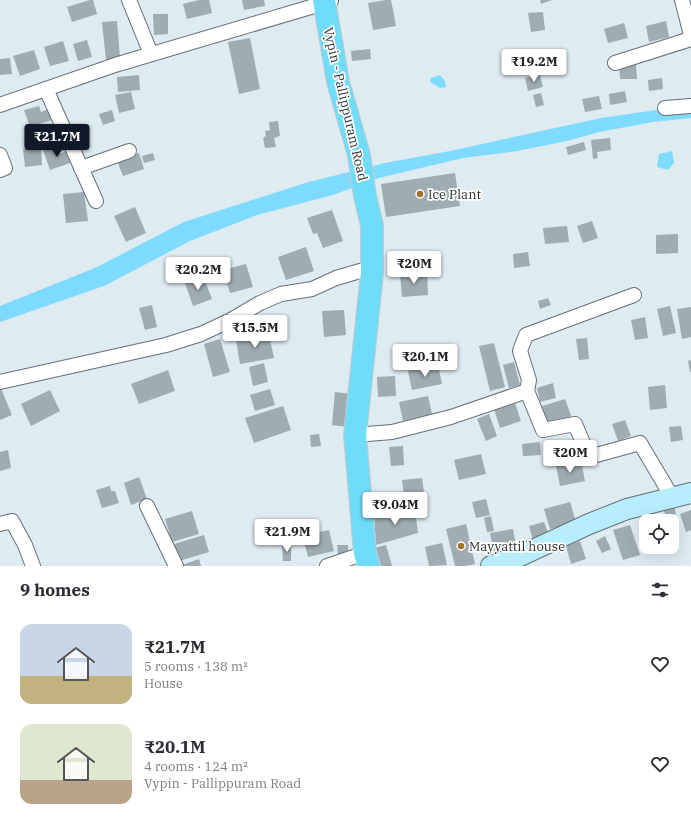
<!DOCTYPE html>
<html lang="en">
<head>
<meta charset="utf-8">
<style>
	:root { --surface:#fff; --page:#f7f7f7; --text:#2b2b33; --muted:#7c7c81; --accent:#111827 }
	body { margin:0; font-family:"IBM Plex Serif",serif; background:var(--page); color:var(--text); height:100vh; display:flex; flex-direction:column; font-size:15px; white-space:nowrap }
	* { box-sizing:border-box; margin:0 }
	p { font-size:13px; color:var(--muted) }
	.icon { flex:none; width:22px; height:22px; fill:none; stroke:currentColor; stroke-width:2; stroke-linecap:round; stroke-linejoin:round }
	.map { position:relative; height:566px; overflow:hidden }
	.sheet { display:flex; flex-direction:column; background:var(--surface); flex:1 }
	.sheet>* { flex:none }
	.tools { position:absolute; left:639px; top:514px; display:grid; gap:8px }
	.tools a { display:grid; place-items:center; width:40px; height:40px; border-radius:8px; background:var(--surface); box-shadow:0 4px 16px #0002; font-size:20px }
	.price { position:absolute; translate:-50% -34px; padding:0 9px; border-radius:4px; background:#fff; color:#222; font-size:13px; line-height:26px; filter:drop-shadow(0 1px 2px #0008) }
	.price::after { content:''; position:absolute; left:50%; top:24px; width:12px; height:9px; margin-left:-6px; background:inherit; clip-path:polygon(0 0,100% 0,50% 100%) }
	.price.current { background:var(--accent); color:#fff }
	ul { padding:0; list-style:none }
	li { display:flex; align-items:center; gap:12px; height:100px; padding:0 20px }
	li span { display:grid; place-items:center; flex:none; width:112px; height:80px; border-radius:12px; color:#555 }
	li>.icon { margin-inline-start:auto }
	span .icon { width:48px; height:48px; fill:#fffc; stroke-width:1 }
	li b { font-size:17px }
	h2 { display:flex; justify-content:space-between; align-items:center; height:48px; padding:0 20px; font-size:17px }
	.map>svg:first-child { display:block }
</style>
</head>
<body>
<div class="map">
<svg width="691" height="566" viewBox="0 0 691 566">
	<rect width="100%" height="100%" fill="#deebf1"/>
	<g fill="#7edbff">
		<polygon points="440,75 445,81 446,87 440,88 430,82 431,78"/>
		<polygon points="691,105 691,118 653,122 599,132 567,141 517,151 463,158 379,178 333,195 257,215 190,241 104,286 0,322 0,306 95,268 184,222 305,183 385,163 450,151 601,118"/>
		<polygon points="672,151 674,163 668,170 657,167 659,154"/>
	</g>
	<g fill="#9facb1">
		<polygon points="90,0 93,0 97,14 72,22 67,7"/>
		<polygon points="199,0 209,0 212,13 187,19 183,4"/>
		<polygon points="242,0 264,0 265,6 244,10"/>
		<polygon points="386,0 391,0 396,26 373,30 368,3"/>
		<polygon points="540,0 552,0 541,4"/>
		<polygon points="543,12 545,30 531,32 528,13"/>
		<polygon points="153,14 168,14 168,34 154,35"/>
		<polygon points="117,21 120,58 106,60 102,22"/>
		<polygon points="666,21 669,37 649,42 646,26"/>
		<polygon points="624,23 628,38 608,43 604,29"/>
		<polygon points="250,38 260,89 239,94 228,42"/>
		<polygon points="87,40 92,57 78,61 73,44"/>
		<polygon points="63,41 69,61 50,66 44,47"/>
		<polygon points="370,49 371,59 352,61 351,51"/>
		<polygon points="34,50 40,69 20,76 13,56"/>
		<polygon points="10,58 12,74 0,75 0,59"/>
		<polygon points="619,64 636,64 637,79 620,79"/>
		<polygon points="139,75 140,90 118,92 117,77"/>
		<polygon points="540,75 543,87 528,91 525,78"/>
		<polygon points="662,78 663,89 649,91 648,80"/>
		<polygon points="625,91 627,102 610,105 609,94"/>
		<polygon points="131,92 135,109 119,113 115,95"/>
		<polygon points="541,93 544,105 536,107 533,95"/>
		<polygon points="599,96 602,109 585,112 582,99"/>
		<polygon points="39,106 41,112 51,108 55,119 30,127 24,110"/>
		<polygon points="112,110 115,121 103,125 99,114"/>
		<polygon points="278,121 280,136 274,138 276,147 265,148 263,138 266,136 265,131 270,130 269,122"/>
		<polygon points="610,138 611,150 597,152 598,158 593,159 591,140"/>
		<polygon points="584,142 586,150 568,155 566,147"/>
		<polygon points="57,145 60,154 69,150 73,162 50,170 43,150"/>
		<polygon points="41,147 42,165 25,167 23,149"/>
		<polygon points="139,153 144,169 123,176 117,161"/>
		<polygon points="153,153 155,160 144,163 142,156"/>
		<polygon points="455,173 460,206 386,217 381,184"/>
		<polygon points="84,192 88,221 66,223 63,194"/>
		<polygon points="135,207 146,233 126,242 114,216"/>
		<polygon points="332,210 343,241 323,248 317,233 313,234 307,218"/>
		<polygon points="592,221 598,238 583,243 577,226"/>
		<polygon points="567,226 569,242 545,244 543,228"/>
		<polygon points="678,234 678,253 656,254 656,235"/>
		<polygon points="306,247 314,271 286,280 278,257"/>
		<polygon points="528,252 530,266 514,268 513,254"/>
		<polygon points="246,264 253,287 230,293 223,270"/>
		<polygon points="427,273 428,295 402,297 400,274"/>
		<polygon points="203,276 212,299 193,306 185,283"/>
		<polygon points="548,298 551,305 540,309 538,301"/>
		<polygon points="152,305 157,327 145,330 139,308"/>
		<polygon points="670,306 676,333 663,336 657,309"/>
		<polygon points="691,307 691,337 682,339 677,309"/>
		<polygon points="344,310 346,335 324,337 322,311"/>
		<polygon points="645,317 648,338 635,340 631,320"/>
		<polygon points="269,335 274,358 240,364 236,340"/>
		<polygon points="587,338 589,359 579,360 576,339"/>
		<polygon points="220,339 230,372 213,377 204,344"/>
		<polygon points="494,343 505,387 490,391 479,346"/>
		<polygon points="691,360 691,372 690,372 688,361"/>
		<polygon points="514,362 520,385 509,388 503,365"/>
		<polygon points="264,363 268,382 253,386 249,367"/>
		<polygon points="438,365 442,384 412,390 408,371"/>
		<polygon points="168,370 175,391 139,404 131,384"/>
		<polygon points="395,376 396,396 378,397 377,377"/>
		<polygon points="553,383 556,398 540,402 537,388"/>
		<polygon points="665,385 667,408 650,410 648,387"/>
		<polygon points="0,386 12,415 0,420"/>
		<polygon points="270,389 275,405 255,411 250,395"/>
		<polygon points="50,390 60,411 31,426 21,404"/>
		<polygon points="335,392 352,394 349,427 332,425"/>
		<polygon points="428,396 432,414 403,421 399,402"/>
		<polygon points="565,399 572,418 546,426 539,407"/>
		<polygon points="515,403 521,421 500,428 494,409"/>
		<polygon points="283,406 291,430 254,443 245,418"/>
		<polygon points="489,414 497,436 486,441 477,419"/>
		<polygon points="625,420 631,436 618,441 612,424"/>
		<polygon points="681,426 683,440 671,442 669,427"/>
		<polygon points="319,434 321,446 311,447 310,435"/>
		<polygon points="540,442 541,455 523,456 522,444"/>
		<polygon points="403,446 404,465 391,466 389,447"/>
		<polygon points="8,450 11,468 0,471 0,452"/>
		<polygon points="481,454 486,474 459,480 454,460"/>
		<polygon points="581,461 585,481 560,486 556,466"/>
		<polygon points="139,477 147,499 131,505 124,483"/>
		<polygon points="422,478 425,500 405,502 402,480"/>
		<polygon points="110,486 111,491 115,491 119,503 102,508 96,490"/>
		<polygon points="486,499 490,515 476,518 472,502"/>
		<polygon points="570,502 576,522 550,529 544,509"/>
		<polygon points="674,505 676,514 666,517 663,508"/>
		<polygon points="415,510 418,533 376,545 374,516"/>
		<polygon points="691,510 691,530 686,532 680,514"/>
		<polygon points="192,511 199,534 172,542 165,519"/>
		<polygon points="491,516 494,531 487,532 484,518"/>
		<polygon points="544,522 549,535 533,540 529,526"/>
		<polygon points="466,524 475,564 465,566 455,566 446,529"/>
		<polygon points="630,525 640,555 623,560 613,530"/>
		<polygon points="513,529 517,550 494,554 490,533"/>
		<polygon points="329,530 334,551 308,557 305,545 317,542 315,533"/>
		<polygon points="204,535 209,552 179,561 174,544"/>
		<polygon points="605,536 611,549 602,553 596,541"/>
		<polygon points="580,541 586,559 571,564 566,546"/>
		<polygon points="442,543 447,565 429,566 425,547"/>
		<polygon points="282,545 291,545 291,561 283,561"/>
		<polygon points="337,545 348,545 348,555 338,555"/>
		<polygon points="386,545 392,566 379,566 374,548"/>
		<polygon points="199,559 201,566 179,566"/>
	</g>
	<g fill="none" stroke-linecap="round" stroke-linejoin="round">
		<defs>
			<g id="street">
				<polyline points="129,0 151,54"/>
				<polyline points="682,0 691,35"/>
				<polyline points="615,63 691,39"/>
				<polyline points="46,89 96,201"/>
				<polyline points="0,105 115,65 331,1"/>
				<polyline points="665,108 691,106"/>
				<polyline points="0,155 5,168 0,170"/>
				<polyline points="81,168 129,151"/>
				<polyline points="0,382 166,345 201,334 231,320 260,303 281,294 312,289 336,278 360,271 372,273"/>
				<polyline points="527,391 543,430 575,424 589,457 640,443 672,497"/>
				<polyline points="355,435 392,432 451,417 527,391 529,380 520,351 526,335 634,295"/>
				<polyline points="147,506 176,566"/>
				<polyline points="0,524 12,521 25,545 33,566"/>
				<polyline points="327,566 365,553"/>
			</g>
			<polyline id="secondary" points="491,566 520,556 589,524 627,509 691,493"/>
			<polyline id="primary" points="324,0 338,82 359,155 365,196 372,226 372,273 355,435 365,553 369,566"/>
		</defs>
		<use href="#street" stroke="#657075" stroke-width="16"/>
		<use href="#secondary" stroke="#657075" stroke-width="22"/>
		<use href="#primary" stroke="#c8c9ca" stroke-width="24"/>
		<use href="#street" stroke="#fff" stroke-width="14"/>
		<use href="#secondary" stroke="#b7edfc" stroke-width="20"/>
		<use href="#primary" stroke="#6fdcfa" stroke-width="22"/>
	</g>
	<g fill="#a37327" stroke="#fff" stroke-width="1.5">
		<circle cx="420" cy="194" r="4"/>
		<circle cx="461" cy="546" r="4"/>
	</g>
	<g text-anchor="middle" stroke-width="3.5" stroke-linejoin="round" paint-order="stroke">
		<g font-size="13" fill="#2b3032" stroke="#fff">
			<text transform="translate(346 104) rotate(77)" y="5">Vypin - Pallippuram Road</text>
		</g>
		<g font-size="13" fill="#2b3032" stroke="#fff" text-anchor="start">
			<text x="428" y="199">Ice Plant</text>
			<text x="469" y="551">Mayyattil house</text>
		</g>
	</g>
</svg>
<div class="tools">
<a><svg class="icon" aria-label="locate" viewBox="0 0 24 24"><circle cx="12" cy="12" r="6"/><path d="M12 2v4M12 18v4M2 12h4M18 12h4"/></svg></a>
</div>
<b class="price" style="left:534px;top:83px">₹19.2M</b>
<b class="price current" style="left:57px;top:158px">₹21.7M</b>
<b class="price" style="left:414px;top:285px">₹20M</b>
<b class="price" style="left:198px;top:291px">₹20.2M</b>
<b class="price" style="left:255px;top:349px">₹15.5M</b>
<b class="price" style="left:425px;top:378px">₹20.1M</b>
<b class="price" style="left:570px;top:474px">₹20M</b>
<b class="price" style="left:395px;top:526px">₹9.04M</b>
<b class="price" style="left:287px;top:553px">₹21.9M</b>
</div>
<section class="sheet">
<h2>9 homes<svg class="icon" aria-label="filters" viewBox="0 0 24 24"><path d="M4 7h16M4 17h16"/><circle cx="9" cy="7" r="2"/><circle cx="15" cy="17" r="2"/></svg></h2>
<ul>
<li><span style="background:linear-gradient(#c9d6e8 65%,#c2b280 0)"><svg class="icon" aria-label="home" viewBox="0 0 24 24"><path d="M3 11l9-7 9 7M6 9v11h12V9"/></svg></span><div><b>₹21.7M</b><p>5 rooms · 138 m²</p><p>House</p></div><svg class="icon" aria-label="heart" viewBox="0 0 24 24"><path d="M12 20l-8-8c-3-5 5-10 8-4 3-6 11-1 8 4z"/></svg></li>
<li><span style="background:linear-gradient(#dfe7d0 70%,#b9a48a 0)"><svg class="icon" aria-label="home" viewBox="0 0 24 24"><path d="M3 11l9-7 9 7M6 9v11h12V9"/></svg></span><div><b>₹20.1M</b><p>4 rooms · 124 m²</p><p>Vypin - Pallippuram Road</p></div><svg class="icon" aria-label="heart" viewBox="0 0 24 24"><path d="M12 20l-8-8c-3-5 5-10 8-4 3-6 11-1 8 4z"/></svg></li>
</ul>
</section>
</body>
</html>
